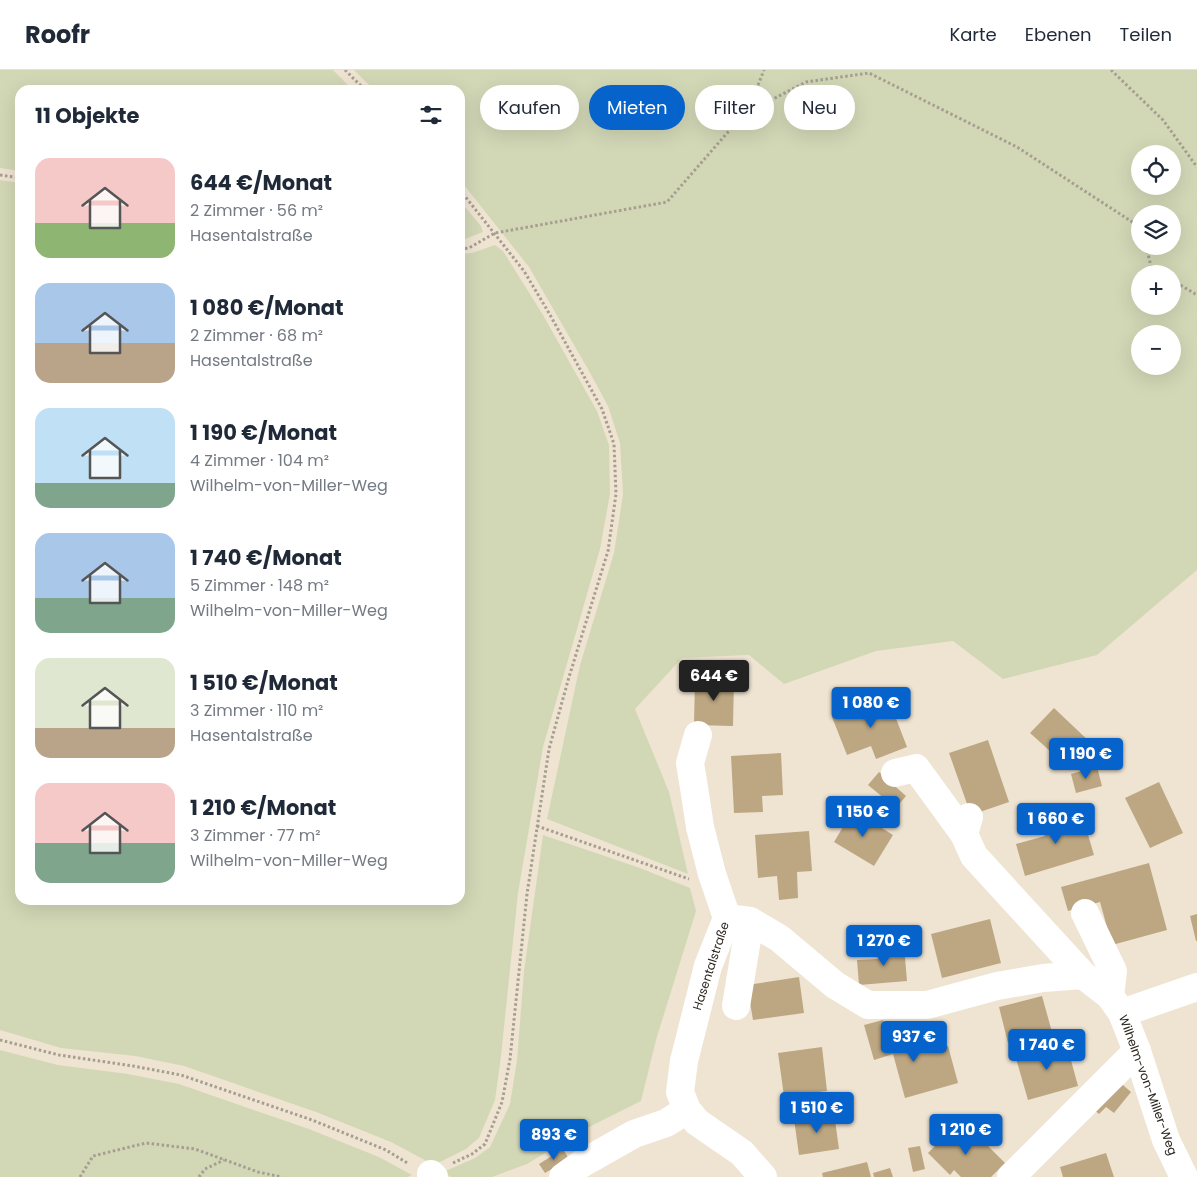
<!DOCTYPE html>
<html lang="de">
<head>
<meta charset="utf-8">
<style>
	:root { --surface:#fff; --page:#f6f6f7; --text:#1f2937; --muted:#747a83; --line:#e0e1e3; --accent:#0563cb }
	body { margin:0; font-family:Poppins,sans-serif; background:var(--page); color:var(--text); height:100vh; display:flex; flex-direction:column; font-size:19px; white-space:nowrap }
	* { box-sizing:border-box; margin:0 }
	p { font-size:16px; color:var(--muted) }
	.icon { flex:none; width:28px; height:28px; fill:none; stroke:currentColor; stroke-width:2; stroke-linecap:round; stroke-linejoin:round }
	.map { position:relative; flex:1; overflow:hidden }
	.sheet { position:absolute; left:15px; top:15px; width:450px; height:820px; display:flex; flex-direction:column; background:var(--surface); border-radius:15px; box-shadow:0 5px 20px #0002 }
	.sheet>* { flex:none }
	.top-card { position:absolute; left:480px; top:15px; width:475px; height:45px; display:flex; gap:10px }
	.controls { position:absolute; left:1131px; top:75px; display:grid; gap:10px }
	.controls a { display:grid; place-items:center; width:50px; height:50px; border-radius:50%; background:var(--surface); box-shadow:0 5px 20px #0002; font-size:25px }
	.price { position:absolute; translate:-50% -42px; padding:0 11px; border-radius:5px; background:var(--accent); color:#fff; font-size:16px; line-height:32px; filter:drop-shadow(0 1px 2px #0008) }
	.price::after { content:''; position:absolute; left:50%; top:30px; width:15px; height:11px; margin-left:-8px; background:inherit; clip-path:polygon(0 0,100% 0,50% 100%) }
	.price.active { background:#222; color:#fff }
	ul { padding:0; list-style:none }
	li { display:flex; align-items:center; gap:15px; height:125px; padding:0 20px }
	li span { display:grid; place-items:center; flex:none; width:140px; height:100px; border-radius:15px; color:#555 }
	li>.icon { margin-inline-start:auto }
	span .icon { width:60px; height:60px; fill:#fffc; stroke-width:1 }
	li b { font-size:21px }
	h2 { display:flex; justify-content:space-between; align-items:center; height:60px; padding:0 20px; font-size:21px }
	.chip { padding:0 18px; border-radius:22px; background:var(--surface); box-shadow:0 5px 20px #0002; font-size:18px; line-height:45px }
	.chip.active { background:var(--accent); color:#fff }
	header { display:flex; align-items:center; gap:30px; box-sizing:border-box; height:70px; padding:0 25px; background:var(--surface); border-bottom:1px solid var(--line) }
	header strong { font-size:24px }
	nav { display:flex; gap:28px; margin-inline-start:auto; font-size:18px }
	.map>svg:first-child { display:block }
</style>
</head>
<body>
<header>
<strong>Roofr</strong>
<nav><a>Karte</a><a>Ebenen</a><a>Teilen</a></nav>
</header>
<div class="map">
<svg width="1197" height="1107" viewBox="0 0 1197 1107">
	<rect width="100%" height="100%" fill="#efe4d2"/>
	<g fill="#d2d8b6" fill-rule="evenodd">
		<polygon points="0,0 333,0 353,20 20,20 20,101 0,98"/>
		<path d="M354,0H1197V500L1097,585L1003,609L953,571L876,581L784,614L749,585L682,588L635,639L669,722L688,804L547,749L580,595L614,483L623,424L620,373L608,336L589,301L529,197L460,110V20H374ZM1140,84H1172V116H1140ZM1140,144H1172V176H1140ZM1140,204H1172V236H1140ZM1140,264H1172V296H1140Z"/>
		<polygon points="0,110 20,113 20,830 460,830 460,184 472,183 495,175 503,181 543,245 597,341 609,375 610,424 600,479 543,677 518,823 501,986 495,1030 479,1068 466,1079 434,1095 391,1072 316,1042 184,996 135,986 61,978 0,960"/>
		<polygon points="460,131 481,156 483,162 460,171"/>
		<polygon points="543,765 640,798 690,818 696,841 656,970 641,1031 585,1059 527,1094 492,1107 451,1107 443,1102 475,1088 490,1077 510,1034 517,990 524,901"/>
		<polygon points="0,980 58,995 128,1004 179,1014 309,1059 379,1087 412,1105 408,1107 0,1107"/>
	</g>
	<g fill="#bca782">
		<polygon points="695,608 734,609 733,656 694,655"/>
		<polygon points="887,625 907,677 876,689 871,676 847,685 832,647"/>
		<polygon points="1054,638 1093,675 1070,699 1030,663"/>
		<polygon points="988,670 1009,732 971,745 949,683"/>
		<polygon points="781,683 783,725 762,726 763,742 734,743 731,686"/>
		<polygon points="1097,697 1102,716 1076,723 1071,704"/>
		<polygon points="879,702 906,726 896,738 868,715"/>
		<polygon points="1159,712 1183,763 1150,778 1125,728"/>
		<polygon points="853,740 893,765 874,796 834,772"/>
		<polygon points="1081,741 1094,785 1025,806 1016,774 1045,766 1041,752"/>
		<polygon points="809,761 812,801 797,802 798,828 779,830 777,806 758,808 755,765"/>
		<polygon points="1149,793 1167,860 1112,875 1100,832 1068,841 1061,817"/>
		<polygon points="1197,844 1197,871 1196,871 1190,846"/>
		<polygon points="990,849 1001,893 942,908 931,864"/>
		<polygon points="904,876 907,911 859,915 857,890 879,889 878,878"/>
		<polygon points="799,907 804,943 753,950 747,915"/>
		<polygon points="1042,926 1052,962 1008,973 999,937"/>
		<polygon points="883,950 892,982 922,974 927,981 948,976 958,1013 905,1028 893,984 874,990 864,955"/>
		<polygon points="1066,972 1078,1016 1028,1030 1015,985"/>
		<polygon points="822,977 827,1021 784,1026 778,983"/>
		<polygon points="1116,1009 1131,1022 1114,1043 1106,1037 1099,1044 1092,1038"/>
		<polygon points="834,1043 839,1079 799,1085 794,1049"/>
		<polygon points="957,1054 979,1076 983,1071 1005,1093 991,1107 961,1107 954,1100 950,1105 928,1083"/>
		<polygon points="920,1076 925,1099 913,1102 908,1078"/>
		<polygon points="563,1079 569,1089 545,1103 539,1094"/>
		<polygon points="1106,1083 1114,1107 1063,1107 1060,1097"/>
		<polygon points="867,1092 871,1107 823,1107 822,1103"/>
		<polygon points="890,1098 893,1107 874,1107 873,1103"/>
	</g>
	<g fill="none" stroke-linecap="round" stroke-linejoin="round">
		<g stroke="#a69e90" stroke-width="3" stroke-dasharray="2.5 2.5" stroke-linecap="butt">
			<polyline points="345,0 365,20"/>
			<polyline points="1111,0 1163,50 1197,97"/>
			<polyline points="747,43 764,0"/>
			<polyline points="0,105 20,108"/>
			<polyline points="1146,176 1151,196 1163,204"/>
			<polyline points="460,179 469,178 495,163 667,132 735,54 746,43 806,12 869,3 1017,77 1140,157"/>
			<polyline points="1172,210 1197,225"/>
			<polyline points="537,756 689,809"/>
			<polyline points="0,970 59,985 133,996 181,1005 312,1050 386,1080 409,1094"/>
			<polyline points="453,1093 472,1084 485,1074 502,1032 510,989 527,824 549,679 569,607 608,481 616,424 614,374 602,339 549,243 524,201 460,120"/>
			<polyline points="80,1107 93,1086 146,1073 195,1079 258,1102 282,1107"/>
			<polyline points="199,1107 205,1099 224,1090"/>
		</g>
		<g stroke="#fff" stroke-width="28">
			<polyline points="895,703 916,698 964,764"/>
			<polyline points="969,747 964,764 974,786 1083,905"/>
			<polyline points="1085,843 1113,901 1110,926"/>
			<polyline points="727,848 750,851 779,868 835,915 868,935 927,935 997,916 1043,908 1083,905 1110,926 1122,943 1137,981 1166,1070 1184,1107"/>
			<polyline points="736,936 750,851"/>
			<polyline points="1122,943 1197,917"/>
			<polyline points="687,1040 680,1022 684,991 708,896 727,848 712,804 700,757 695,724 690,693 698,665"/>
			<polyline points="431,1104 434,1107"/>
			<polyline points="563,1107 581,1094 634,1064 666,1053 687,1040 697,1052 742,1083 763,1107"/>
			<polyline points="1011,1107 1137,981"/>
		</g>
	</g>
	<g text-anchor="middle" stroke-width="4" stroke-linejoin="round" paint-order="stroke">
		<g font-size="12" fill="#2a261f" stroke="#fff">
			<text transform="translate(711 896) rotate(-72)" y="4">Hasentalstraße</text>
			<text transform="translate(1148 1015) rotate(70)" y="4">Wilhelm-von-Miller-Weg</text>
		</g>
	</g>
</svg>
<div class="controls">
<a><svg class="icon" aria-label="locate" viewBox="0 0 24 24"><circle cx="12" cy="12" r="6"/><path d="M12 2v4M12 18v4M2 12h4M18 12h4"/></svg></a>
<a><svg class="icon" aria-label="layers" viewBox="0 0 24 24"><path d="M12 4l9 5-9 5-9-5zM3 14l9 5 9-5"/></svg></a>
<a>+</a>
<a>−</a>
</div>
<b class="price active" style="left:714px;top:632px">644 €</b>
<b class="price" style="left:871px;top:659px">1 080 €</b>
<b class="price" style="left:1086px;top:710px">1 190 €</b>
<b class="price" style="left:863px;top:768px">1 150 €</b>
<b class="price" style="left:1056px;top:775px">1 660 €</b>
<b class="price" style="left:884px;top:897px">1 270 €</b>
<b class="price" style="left:914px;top:993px">937 €</b>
<b class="price" style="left:1047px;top:1001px">1 740 €</b>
<b class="price" style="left:817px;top:1064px">1 510 €</b>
<b class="price" style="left:966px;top:1086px">1 210 €</b>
<b class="price" style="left:554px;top:1091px">893 €</b>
<div class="top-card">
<a class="chip">Kaufen</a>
<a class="chip active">Mieten</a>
<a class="chip">Filter</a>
<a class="chip">Neu</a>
</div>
<section class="sheet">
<h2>11 Objekte<svg class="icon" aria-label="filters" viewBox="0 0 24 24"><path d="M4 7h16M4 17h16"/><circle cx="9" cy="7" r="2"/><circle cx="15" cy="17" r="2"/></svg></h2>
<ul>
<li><span style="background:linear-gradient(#f6c9c9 65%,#8fb573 0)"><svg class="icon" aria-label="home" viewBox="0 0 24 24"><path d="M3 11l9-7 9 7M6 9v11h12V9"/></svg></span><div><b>644 €/Monat</b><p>2 Zimmer · 56 m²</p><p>Hasentalstraße</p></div></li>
<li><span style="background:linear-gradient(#a9c7e8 60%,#b9a48a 0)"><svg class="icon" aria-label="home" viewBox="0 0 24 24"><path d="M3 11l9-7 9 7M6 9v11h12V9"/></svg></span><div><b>1 080 €/Monat</b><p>2 Zimmer · 68 m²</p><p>Hasentalstraße</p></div></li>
<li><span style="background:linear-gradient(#bfe0f5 75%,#7fa58c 0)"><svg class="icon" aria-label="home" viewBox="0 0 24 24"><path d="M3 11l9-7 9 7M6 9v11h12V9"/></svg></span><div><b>1 190 €/Monat</b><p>4 Zimmer · 104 m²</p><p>Wilhelm-von-Miller-Weg</p></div></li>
<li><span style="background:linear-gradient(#a9c7e8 65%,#7fa58c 0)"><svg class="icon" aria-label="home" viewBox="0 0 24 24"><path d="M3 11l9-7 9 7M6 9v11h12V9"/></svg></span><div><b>1 740 €/Monat</b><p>5 Zimmer · 148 m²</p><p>Wilhelm-von-Miller-Weg</p></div></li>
<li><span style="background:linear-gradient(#dfe7d0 70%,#b9a48a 0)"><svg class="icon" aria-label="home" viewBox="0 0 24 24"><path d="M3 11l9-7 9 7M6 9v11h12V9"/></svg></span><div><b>1 510 €/Monat</b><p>3 Zimmer · 110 m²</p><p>Hasentalstraße</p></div></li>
<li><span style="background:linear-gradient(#f6c9c9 60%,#7fa58c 0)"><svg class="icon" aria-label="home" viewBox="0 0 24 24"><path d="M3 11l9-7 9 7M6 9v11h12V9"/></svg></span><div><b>1 210 €/Monat</b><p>3 Zimmer · 77 m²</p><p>Wilhelm-von-Miller-Weg</p></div></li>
</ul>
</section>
</div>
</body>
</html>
